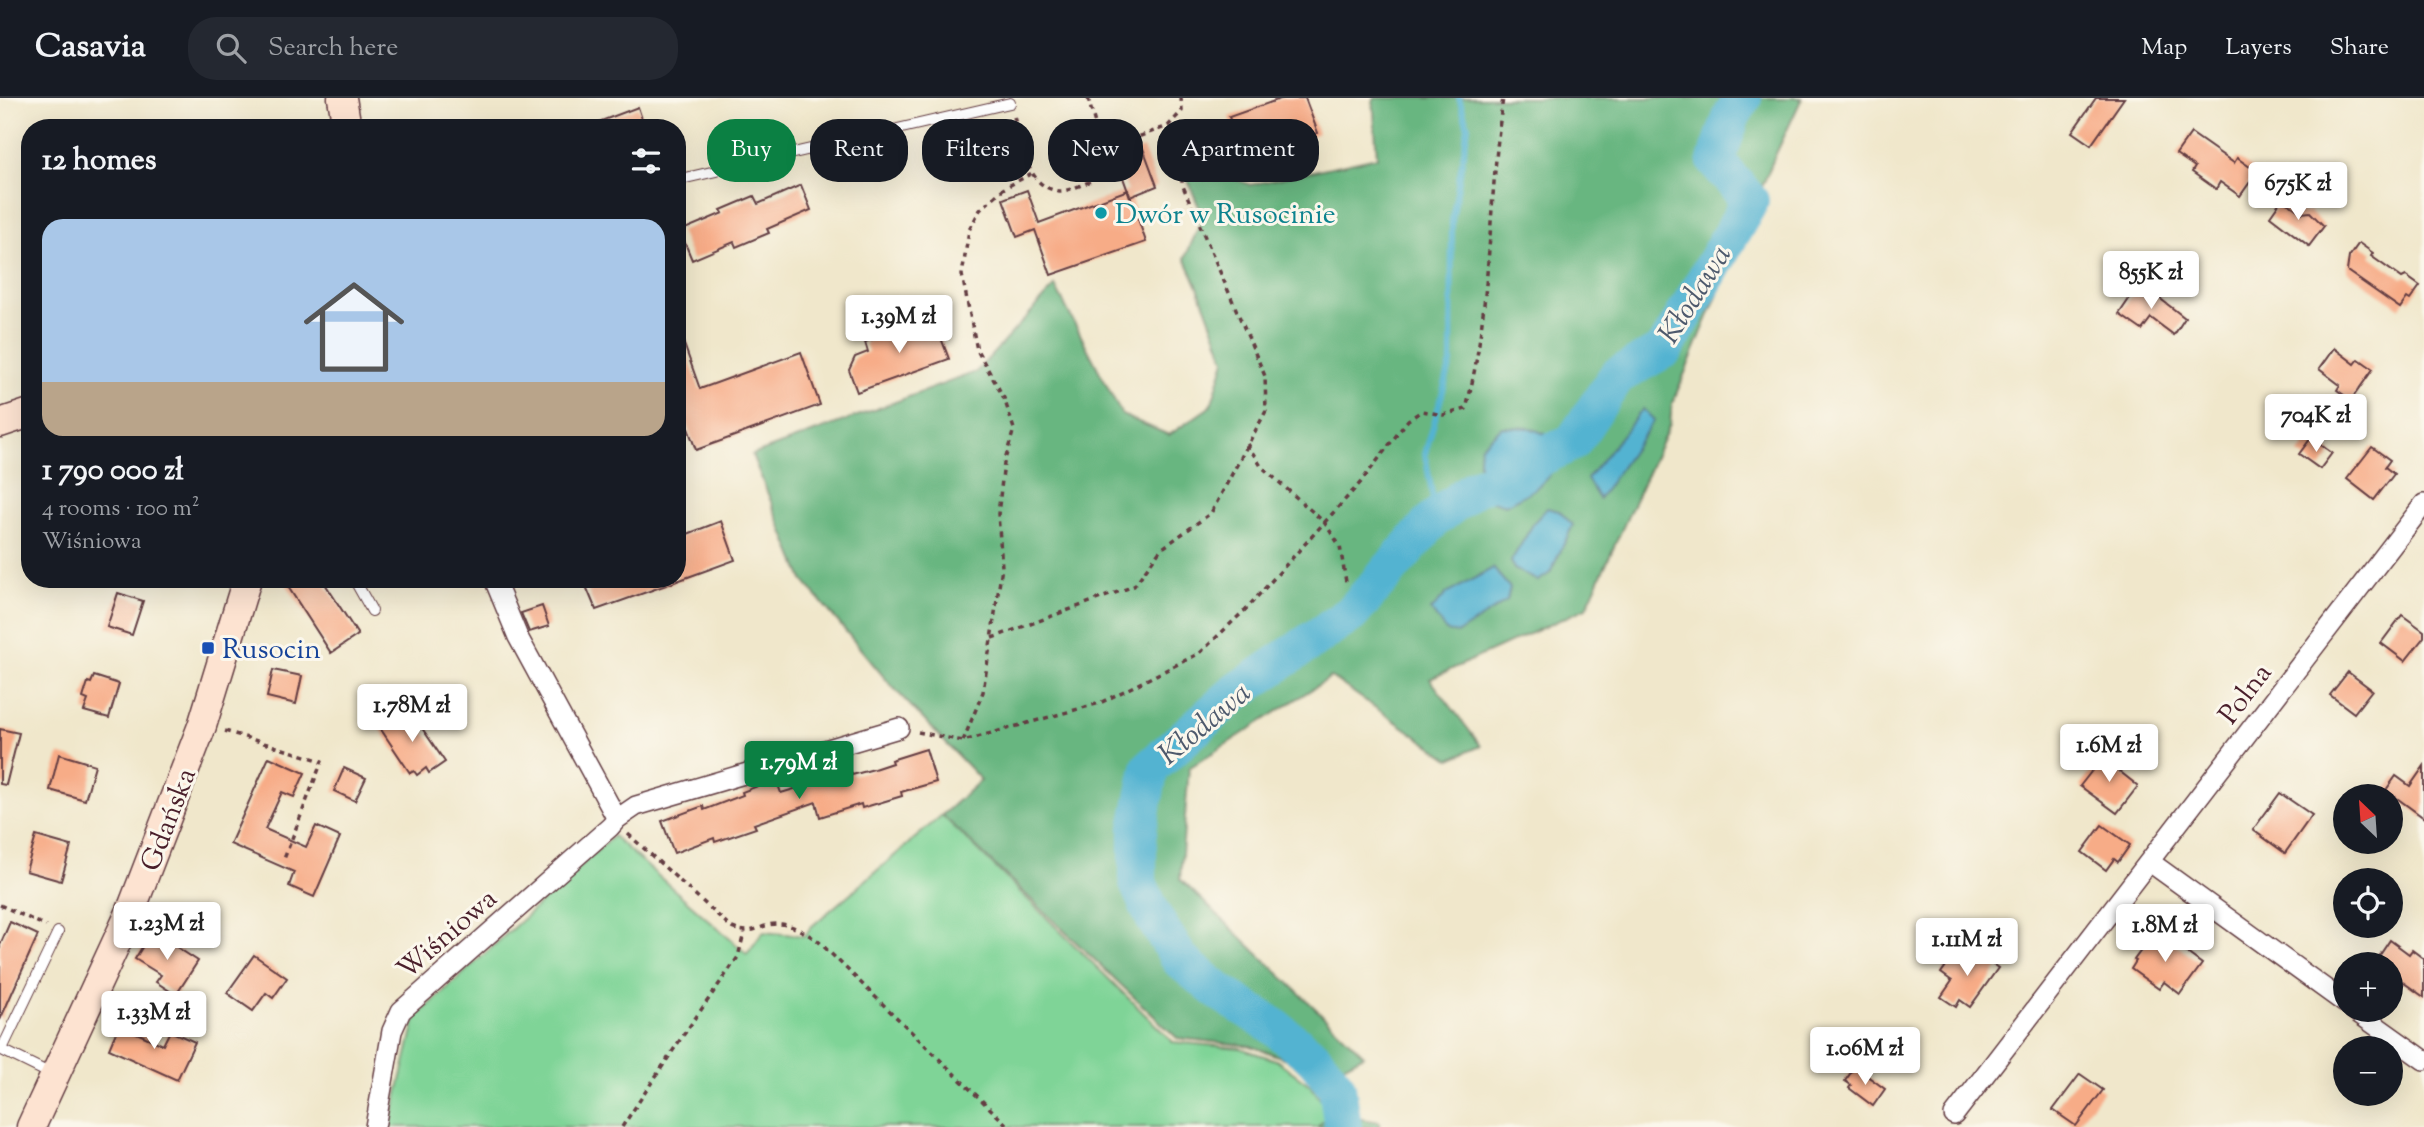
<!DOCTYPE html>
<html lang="en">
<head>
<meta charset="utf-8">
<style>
	:root { --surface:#171b24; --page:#242831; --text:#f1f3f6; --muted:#9ea1a6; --line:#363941; --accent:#0b8043 }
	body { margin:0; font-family:"Sorts Mill Goudy",serif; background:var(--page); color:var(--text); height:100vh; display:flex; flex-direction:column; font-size:26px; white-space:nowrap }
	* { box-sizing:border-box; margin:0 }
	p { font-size:23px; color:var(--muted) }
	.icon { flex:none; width:38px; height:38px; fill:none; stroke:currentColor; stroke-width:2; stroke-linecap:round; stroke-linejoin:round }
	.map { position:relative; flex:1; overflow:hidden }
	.sheet { position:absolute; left:21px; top:21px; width:665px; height:469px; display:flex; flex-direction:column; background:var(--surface); border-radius:28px; box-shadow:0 7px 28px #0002 }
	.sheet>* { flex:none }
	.top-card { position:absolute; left:707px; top:21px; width:665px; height:63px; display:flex; gap:14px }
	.needle { width:46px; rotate:335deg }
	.controls { position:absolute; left:2333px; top:686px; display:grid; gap:14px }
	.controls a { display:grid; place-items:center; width:70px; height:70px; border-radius:50%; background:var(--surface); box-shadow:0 7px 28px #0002; font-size:35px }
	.price { position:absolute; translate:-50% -60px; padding:0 16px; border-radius:7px; background:#fff; color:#222; font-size:23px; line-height:46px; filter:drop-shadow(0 2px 4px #0008) }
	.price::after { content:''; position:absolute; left:50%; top:42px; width:21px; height:16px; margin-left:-10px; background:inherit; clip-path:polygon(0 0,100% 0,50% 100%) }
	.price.current { background:var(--accent); color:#fff }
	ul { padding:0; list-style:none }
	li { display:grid; align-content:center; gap:14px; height:371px; padding:0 21px }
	li span { display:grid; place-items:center; height:217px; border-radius:21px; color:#555 }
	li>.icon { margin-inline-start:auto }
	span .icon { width:126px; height:126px; fill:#fffc; stroke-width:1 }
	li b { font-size:30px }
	h2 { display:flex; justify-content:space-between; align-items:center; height:84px; padding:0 21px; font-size:30px }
	.pill { padding:0 24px; border-radius:28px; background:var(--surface); box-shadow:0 7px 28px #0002; font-size:24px; line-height:63px }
	.pill.current { background:var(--accent); color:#fff }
	header { display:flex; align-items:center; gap:42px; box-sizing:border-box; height:98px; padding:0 35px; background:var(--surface); border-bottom:2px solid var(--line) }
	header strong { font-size:33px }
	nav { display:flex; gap:38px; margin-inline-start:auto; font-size:24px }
	.search { width:490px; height:63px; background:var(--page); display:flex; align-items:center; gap:18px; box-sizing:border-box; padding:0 24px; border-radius:28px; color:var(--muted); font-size:26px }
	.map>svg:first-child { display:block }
</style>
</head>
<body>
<header>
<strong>Casavia</strong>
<div class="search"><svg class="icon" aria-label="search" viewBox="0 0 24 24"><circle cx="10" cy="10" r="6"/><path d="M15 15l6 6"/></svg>Search here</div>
<nav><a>Map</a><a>Layers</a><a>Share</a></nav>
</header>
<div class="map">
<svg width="2424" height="1029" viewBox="0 0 2424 1029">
	<rect width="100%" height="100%" fill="#fbf7ec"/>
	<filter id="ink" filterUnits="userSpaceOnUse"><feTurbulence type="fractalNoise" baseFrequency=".0143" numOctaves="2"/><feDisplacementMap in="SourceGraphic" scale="14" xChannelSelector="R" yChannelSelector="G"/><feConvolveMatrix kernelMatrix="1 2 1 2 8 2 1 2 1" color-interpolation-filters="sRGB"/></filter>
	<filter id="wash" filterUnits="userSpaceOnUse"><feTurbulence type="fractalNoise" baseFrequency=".00686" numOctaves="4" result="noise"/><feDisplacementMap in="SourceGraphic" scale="28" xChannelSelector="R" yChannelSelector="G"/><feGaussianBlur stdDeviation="1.57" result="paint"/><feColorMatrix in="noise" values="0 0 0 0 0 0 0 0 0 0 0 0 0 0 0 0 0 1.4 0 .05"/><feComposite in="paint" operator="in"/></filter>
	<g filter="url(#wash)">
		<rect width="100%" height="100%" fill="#f0e7cb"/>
		<polygon fill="#7fd497" stroke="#647a61" stroke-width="2" points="942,717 1173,944 1240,950 1276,962 1310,987 1328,1011 1324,1029 390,1029 416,919 613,738 747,856 763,834 805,838 811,829"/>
		<g fill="#67b680" stroke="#586a56" stroke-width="2">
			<polygon points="1373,0 1802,0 1774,60 1672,306 1670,326 1586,510 1430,581 1481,648 1450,661 1331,579 1189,670 1180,781 1364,957 1315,983 1286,961 1251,948 1177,940 942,717 981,682 889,585 803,482 752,357 976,274 1055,188 1122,317 1169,337 1211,308 1225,262 1198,189 1185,160 1203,119 1185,75 1191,51 1227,77 1250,87 1377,59"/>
			<polygon points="1331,1016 1380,1024 1379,1029 1317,1029"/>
		</g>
		<g fill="#53b3d1" stroke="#4e697e" stroke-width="2">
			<polygon points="1643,311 1654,322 1599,401 1587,381"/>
			<path d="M1502,329L1530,330L1558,341C1560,382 1537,390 1505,407L1492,403C1480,382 1477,372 1480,349Z"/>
			<polygon points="1547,410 1559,413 1573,427 1550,475 1538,483 1514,471 1511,463 1535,423"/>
			<polygon points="1493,470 1510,490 1507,503 1458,535 1446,533 1431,512 1446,496"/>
		</g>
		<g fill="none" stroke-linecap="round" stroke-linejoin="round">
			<polyline stroke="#53b3d1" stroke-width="6" points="1433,422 1435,412 1425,356 1451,265 1452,122 1468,29 1459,0"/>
			<polyline stroke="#53b3d1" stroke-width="38" points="1343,1029 1337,989 1314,960 1272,927 1218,893 1181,863 1154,820 1138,785 1138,730 1150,670 1235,595 1351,516 1433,422 1473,391 1573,344 1617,278 1665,251 1750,103 1716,63 1732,17 1743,0"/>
		</g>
		<g id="blocks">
			<g fill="#f7ac87">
				<polygon points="1283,0 1305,0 1318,35 1246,64 1229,19"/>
				<polygon points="2096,0 2124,0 2091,47 2072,34"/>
				<polygon points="638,9 645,30 588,30 588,28"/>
				<polygon points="2191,35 2234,65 2237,60 2257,74 2240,98 2220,84 2216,91 2192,74 2195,69 2176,56"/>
				<polygon points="1143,50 1157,88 1130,99 1116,60"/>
				<polygon points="801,87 811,112 767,131 769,135 736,149 734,144 692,162 680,133 723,115 721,112 754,98 758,106"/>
				<polygon points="1027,92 1039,125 1128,92 1146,144 1051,177 1035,132 1017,139 1003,101"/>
				<polygon points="2282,101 2302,115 2310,114 2324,128 2309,148 2270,118"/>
				<polygon points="2359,145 2373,155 2371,158 2402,180 2406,178 2420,188 2410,202 2407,200 2400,210 2347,173 2349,159"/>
				<polygon points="2140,185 2185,220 2174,237 2151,220 2142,232 2119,216"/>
				<polygon points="933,219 949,261 857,294 849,272 855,259 868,254 865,244"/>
				<polygon points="677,235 680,235 700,291 801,254 820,307 696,352 677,300"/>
				<polygon points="2334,250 2355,266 2359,261 2373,271 2351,302 2337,292 2340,287 2319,271"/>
				<polygon points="2311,340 2332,355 2320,371 2299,356"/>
				<polygon points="2372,349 2390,362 2385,369 2394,376 2374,402 2347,381"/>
				<polygon points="721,423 735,462 677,483 677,440"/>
				<polygon points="283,481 322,481 358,537 331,555"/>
				<polygon points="583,481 674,481 675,484 596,512"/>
				<polygon points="118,495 143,503 132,537 107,529"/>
				<polygon points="542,508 549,528 529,534 521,515"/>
				<polygon points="2402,517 2424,533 2424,539 2405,563 2381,545"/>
				<polygon points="273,572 302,578 296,606 267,599"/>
				<polygon points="2348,574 2372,592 2354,615 2330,597"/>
				<polygon points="94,578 119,586 109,620 84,613 88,602 83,600 88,584 91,585"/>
				<polygon points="409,611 445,664 429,675 426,670 417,677 414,673 410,675 380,630"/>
				<polygon points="0,631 19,635 6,687 0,686"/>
				<polygon points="926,651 936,684 901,694 902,698 862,710 861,706 820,719 816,704 754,726 756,730 715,744 714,740 674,755 662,723 703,708 704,712 743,697 742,694 776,681 781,695 851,674 852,677 874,671 892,665 891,662"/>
				<polygon points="59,656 95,667 85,702 50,692"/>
				<polygon points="2105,656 2121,668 2118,672 2138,688 2117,715 2080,688"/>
				<polygon points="269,659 305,675 294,699 282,694 265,731 306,749 316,728 340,739 314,799 289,788 294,774 230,746"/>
				<polygon points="2424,668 2424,720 2386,692 2396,678 2410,688"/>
				<polygon points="344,670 366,680 355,703 334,693"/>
				<polygon points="2280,695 2312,717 2285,755 2253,732"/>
				<polygon points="2102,727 2130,747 2118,764 2114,761 2106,772 2082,754"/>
				<polygon points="36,738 71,748 61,783 26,773"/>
				<polygon points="10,824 38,837 0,922 0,847"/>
				<polygon points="2156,832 2202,866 2180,896 2164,884 2159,891 2131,871 2136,863 2134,862"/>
				<polygon points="152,833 198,863 176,897 156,884 161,877 135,861"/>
				<polygon points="2390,842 2409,856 2412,852 2424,861 2424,899 2390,875 2390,866 2374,866"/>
				<polygon points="1973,852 1998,870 1970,909 1960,902 1956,909 1941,899 1952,883 1941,875 1956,854 1967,862"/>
				<polygon points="254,857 287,880 273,900 266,895 253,913 227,895"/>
				<polygon points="119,927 163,947 170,933 195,944 177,982 109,951"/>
				<polygon points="1855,969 1885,991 1873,1008 1849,990 1851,987 1845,983"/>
				<polygon points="2080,976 2103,992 2076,1028 2053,1012"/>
			</g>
		</g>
	</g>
	<g filter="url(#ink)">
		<use href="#blocks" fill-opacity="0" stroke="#633d43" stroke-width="2"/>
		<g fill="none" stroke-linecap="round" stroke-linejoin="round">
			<defs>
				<g id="lane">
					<polyline points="677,82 1010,5"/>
					<polyline points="354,481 372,513"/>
					<polyline points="0,951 53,977"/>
					<polyline points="2,951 58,834"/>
				</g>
				<g id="street">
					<polyline points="494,481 518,539 617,721"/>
					<polyline points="2150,764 2345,905"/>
					<polyline points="2354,912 2424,962"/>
					<polyline points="1954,1017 2424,406"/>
					<polyline points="375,1029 392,933 401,913 610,729 617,721 636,708 899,630"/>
				</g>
				<g id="secondary">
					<polyline points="342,0 347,30"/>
					<polyline points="0,325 30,315"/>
					<polyline points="31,1029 130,815 202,628 247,481"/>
				</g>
			</defs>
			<use href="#lane" stroke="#633d43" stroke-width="12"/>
			<use href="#street" stroke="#633d43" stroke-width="22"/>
			<use href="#secondary" stroke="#633d43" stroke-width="31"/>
			<g stroke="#633d43" stroke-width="3.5" stroke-dasharray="5 5" stroke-linecap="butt">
				<path d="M1014,19C1022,45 1026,91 1060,93C1070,93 1082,86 1092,83L1102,67V52L1088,0"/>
				<polyline points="1102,52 1168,28 1182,13 1181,0"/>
				<polyline points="1247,346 1261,368 1324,424 1340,448 1346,484"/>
				<polyline points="992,540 1134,488 1160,452 1211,415 1266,313 1265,278 1182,86 1182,62 1168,28"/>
				<polyline points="225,633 322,663 284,761"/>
				<path d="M918,634L963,643L1100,605L1200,555L1247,510L1361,384L1408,322L1422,313L1443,317L1466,311C1492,209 1488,103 1503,0"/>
				<polyline points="963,643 983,594 1002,469 998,416 1004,365 1014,331 1004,300 977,252 962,177 969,132 980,112 1003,91 1032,75"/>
				<path d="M628,736L732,830C755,839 762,824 781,826C793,827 807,836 817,842L1009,1029"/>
				<polyline points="0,807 46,828"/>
				<polyline points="622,1029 680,942 738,859 744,835"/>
			</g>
			<use href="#lane" stroke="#fff" stroke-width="10"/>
			<use href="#street" stroke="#fff" stroke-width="19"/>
			<use href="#secondary" stroke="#fde3d1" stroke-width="28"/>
		</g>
	</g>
	<circle fill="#0f9aa8" stroke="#fbf7ec" stroke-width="2.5" cx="1101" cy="115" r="7"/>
	<rect fill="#1a4fb4" stroke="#fbf7ec" stroke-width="2.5" x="201" y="543" width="14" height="14" rx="3.5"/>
	<g text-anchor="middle" stroke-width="6" stroke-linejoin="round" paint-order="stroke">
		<g font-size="28" fill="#0d838f" stroke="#fbf7ec" text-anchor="start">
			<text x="1115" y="125">Dwór w Rusocinie</text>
		</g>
		<g font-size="28" fill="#164399" stroke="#fbf7ec" text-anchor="start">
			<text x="222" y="560">Rusocin</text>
		</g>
		<g font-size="28" fill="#4a1f2b" stroke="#fbf7ec">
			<text transform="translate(2244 595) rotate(-53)" y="10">Polna</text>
			<text transform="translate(167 721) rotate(-69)" y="10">Gdańska</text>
			<text transform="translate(446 835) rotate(-41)" y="10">Wiśniowa</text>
		</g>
		<g font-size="30" font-style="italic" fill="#4e5a6d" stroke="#fbf7ec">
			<text transform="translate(1694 196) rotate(-58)" y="10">Kłodawa</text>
			<text transform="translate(1204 625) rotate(-40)" y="10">Kłodawa</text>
		</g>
	</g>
</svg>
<div class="controls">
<a><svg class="needle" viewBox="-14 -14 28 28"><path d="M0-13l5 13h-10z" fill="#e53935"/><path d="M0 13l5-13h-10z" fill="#9ea1a6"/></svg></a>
<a><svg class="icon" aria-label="locate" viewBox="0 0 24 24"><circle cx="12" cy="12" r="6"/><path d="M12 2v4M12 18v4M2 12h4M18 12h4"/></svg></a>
<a>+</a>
<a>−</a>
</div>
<b class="price" style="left:2298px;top:124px">675K zł</b>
<b class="price" style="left:2151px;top:213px">855K zł</b>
<b class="price" style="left:899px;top:257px">1.39M zł</b>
<b class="price" style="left:2316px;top:356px">704K zł</b>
<b class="price" style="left:412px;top:646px">1.78M zł</b>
<b class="price" style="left:2109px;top:686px">1.6M zł</b>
<b class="price current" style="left:799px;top:703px">1.79M zł</b>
<b class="price" style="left:167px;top:864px">1.23M zł</b>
<b class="price" style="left:2165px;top:866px">1.8M zł</b>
<b class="price" style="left:1967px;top:880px">1.11M zł</b>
<b class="price" style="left:154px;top:953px">1.33M zł</b>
<b class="price" style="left:1865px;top:989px">1.06M zł</b>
<div class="top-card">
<a class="pill current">Buy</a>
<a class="pill">Rent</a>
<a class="pill">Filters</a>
<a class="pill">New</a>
<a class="pill">Apartment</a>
</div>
<section class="sheet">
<h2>12 homes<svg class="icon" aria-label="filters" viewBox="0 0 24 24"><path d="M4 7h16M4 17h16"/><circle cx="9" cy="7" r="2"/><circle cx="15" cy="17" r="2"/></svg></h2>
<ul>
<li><span style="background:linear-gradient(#a9c7e8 75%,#b9a48a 0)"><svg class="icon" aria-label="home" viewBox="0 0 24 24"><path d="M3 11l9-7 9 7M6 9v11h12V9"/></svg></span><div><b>1 790 000 zł</b><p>4 rooms · 100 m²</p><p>Wiśniowa</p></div></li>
</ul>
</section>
</div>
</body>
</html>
